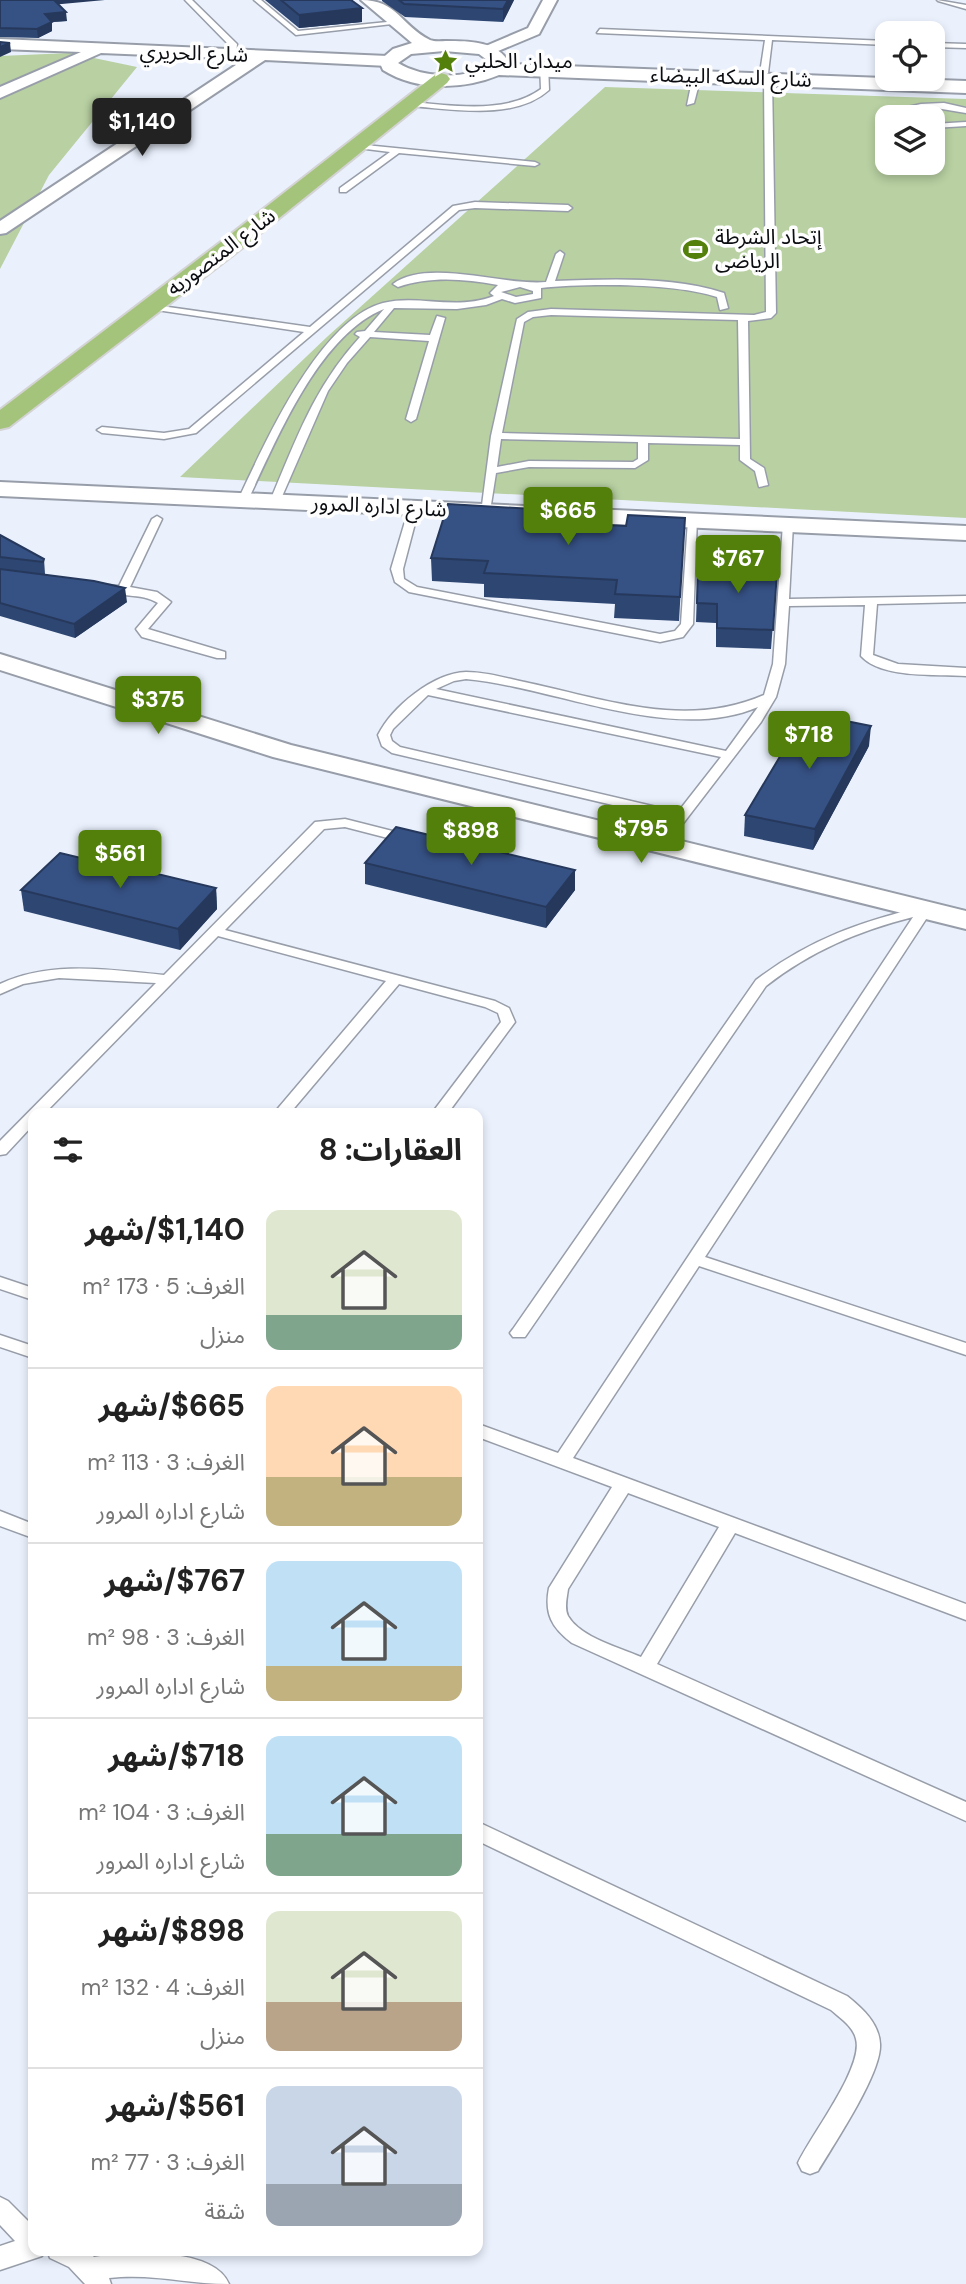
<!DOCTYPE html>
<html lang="ar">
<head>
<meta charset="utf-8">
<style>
	:root { --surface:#fff; --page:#f2f2f2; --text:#222; --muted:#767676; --line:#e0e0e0; --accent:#53800b }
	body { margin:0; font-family:"DM Sans","Noto Sans Arabic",sans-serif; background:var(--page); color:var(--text); direction:rtl; height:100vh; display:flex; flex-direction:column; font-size:26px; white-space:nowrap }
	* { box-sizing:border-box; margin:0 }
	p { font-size:23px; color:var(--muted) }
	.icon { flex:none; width:38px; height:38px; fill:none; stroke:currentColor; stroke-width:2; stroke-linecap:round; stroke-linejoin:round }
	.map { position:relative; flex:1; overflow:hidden; direction:ltr }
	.sheet { position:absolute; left:28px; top:1108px; width:455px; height:1148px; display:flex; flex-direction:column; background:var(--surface); border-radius:14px; box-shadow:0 4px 10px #0003; direction:rtl }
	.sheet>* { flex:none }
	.buttons { position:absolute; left:875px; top:21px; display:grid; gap:14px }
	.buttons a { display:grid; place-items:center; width:70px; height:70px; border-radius:14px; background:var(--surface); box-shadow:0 4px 10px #0003; font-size:35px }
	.price { position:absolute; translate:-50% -60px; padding:0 16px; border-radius:7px; background:var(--accent); color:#fff; font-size:23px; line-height:46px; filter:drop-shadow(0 2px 4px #0008) }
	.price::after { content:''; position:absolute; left:50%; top:42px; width:21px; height:16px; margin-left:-10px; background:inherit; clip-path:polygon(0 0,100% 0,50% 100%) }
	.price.on { background:#222; color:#fff }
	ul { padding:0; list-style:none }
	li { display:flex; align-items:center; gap:21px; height:175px; padding:0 21px }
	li+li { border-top:2px solid var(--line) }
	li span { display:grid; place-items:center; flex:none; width:196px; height:140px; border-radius:14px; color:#555 }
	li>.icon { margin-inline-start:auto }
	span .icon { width:84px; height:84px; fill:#fffc; stroke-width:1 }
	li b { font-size:30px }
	h2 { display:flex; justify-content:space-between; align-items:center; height:84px; padding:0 21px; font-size:30px }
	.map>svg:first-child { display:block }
</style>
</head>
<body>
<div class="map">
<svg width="966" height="2284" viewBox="0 0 966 2284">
	<rect width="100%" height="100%" fill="#eaf1fd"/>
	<g fill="#b8d0a2" fill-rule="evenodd">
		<polygon points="70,53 137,67 49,175 0,269 0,56"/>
		<path d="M605,87L966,99V518L180,477L328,336ZM887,117H933V163H887Z"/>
	</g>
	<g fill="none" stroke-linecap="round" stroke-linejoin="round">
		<defs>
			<g id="lane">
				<polygon points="185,0 192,0 237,44 236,56 230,56 230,46"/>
				<polygon points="254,0 261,0 298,31 397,21 401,23 296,35"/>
				<polygon points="937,0 966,5 966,9 938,1"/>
				<polygon points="600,29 887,41 887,45 772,40 768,73 764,75 760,73 765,40 597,33"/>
				<polygon points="933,43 966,44 966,48 933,47"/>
				<path d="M544,62L548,64L549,90C515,121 452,109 410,106L406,104L410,102C452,105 505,115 541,89L540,64Z"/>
				<polygon points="697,74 701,76 694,103 687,105 693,76"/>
				<path d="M768,77L772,79L776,313L771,318L748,321L750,459L764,468L768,485L759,487L755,471L740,460V445L648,443V460L635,468L529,467L496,473L490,511L481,513L491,436L517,319L528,312L551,309L754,315L766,312L764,79ZM551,315L738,320L740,439L502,433L524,322L533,317ZM501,439L638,442V459L633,462L529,461L497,467Z"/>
				<polygon points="944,103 966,108 966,113 936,108 910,111 909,117 901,117 903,108 921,104"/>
				<polygon points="966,122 966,126 933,128 933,124"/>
				<polygon points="355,144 535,162 539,164 535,166 399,153 346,192 340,192 340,188 390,152 358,148"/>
				<polygon points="475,202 568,205 572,208 568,211 475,208 459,210 196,433 164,439 102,433 97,430 102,427 164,433 189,429 304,332 150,309 147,308 147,304 310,327 453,206"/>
				<path d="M560,251L564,254L555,281C609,279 672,276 724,293L728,308L720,310L717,297C675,283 585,283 541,288V298L515,303L502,299L486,305L457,309L394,308L374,332L430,335L437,316L445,318L416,419L411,422L406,419L429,341L370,337L347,363L328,391L280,501L271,503L270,501C296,440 314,387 360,337L355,334L357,332L365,331L384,309C319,335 277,439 248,500L239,502L238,500C265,443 319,320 383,303C419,294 455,311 494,296L490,293L498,285C464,279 431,276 398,287L393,284C427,258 505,286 546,282L556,254ZM520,287L533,291V294L516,297L501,292Z"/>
				<polygon points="414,505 419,508 403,569 404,579 417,587 660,634 675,631 681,624 688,520 697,518 693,624 683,637 660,642 409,592 395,582 391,569 409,508"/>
				<path d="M157,516L162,519L130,587L157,592L171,602L148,629L225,652V658H217L142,637L136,629L158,603C141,592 117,599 101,588L107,585L119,586L152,519Z"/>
				<path d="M788,521L793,524L789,599L966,596V602L877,604L873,655L898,664L966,668V676C937,674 882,679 861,656L865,605L789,606L785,664L776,697L761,722L665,847L660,848L653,844L672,819L392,753L382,746L378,735C392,707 433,673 466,672C487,672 509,679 529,683C608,700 686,729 764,695L773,664L783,524ZM466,679C555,687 672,744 758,707L726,751L436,689L454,681ZM428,695L721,757L678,812L400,747L392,741L390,735L393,729Z"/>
				<path d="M345,819L416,837L418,840L411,844L345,827L324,829L225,930L495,1001L509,1008L515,1022L448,1113H432L501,1022L498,1013L485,1007L399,984L290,1113H274L386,981L218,936L45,1113H33V1125L6,1154L0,1155V1141L156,983L59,978L23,984L0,994V984C52,960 109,970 164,975L315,822Z"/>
				<path d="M925,906L932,910L705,1257L966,1343V1355L699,1266L573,1458L966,1604V1620L735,1533L657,1664L966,1802V1821L572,1643C552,1628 544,1614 549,1588L612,1487L478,1437V1424L558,1453L913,917C858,931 811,951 766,986L525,1337H513L510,1333L513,1329L756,980C810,939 860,922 925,906ZM628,1493L719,1527L641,1657C619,1647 581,1638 568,1616C564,1608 567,1597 568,1589Z"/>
				<polygon points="0,1277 33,1288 33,1300 0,1289"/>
				<polygon points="0,1335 33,1346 33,1358 0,1347"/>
				<polygon points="0,1511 33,1524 33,1538 0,1526"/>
				<path d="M478,1822L847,1996C862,2008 879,2023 880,2044C882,2073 834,2144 818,2171L810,2174L802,2171L798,2163C811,2135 864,2067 856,2039C853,2026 840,2018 831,2010L478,1841Z"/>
				<polygon points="0,2197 8,2201 33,2226 33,2250 44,2250 42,2256 0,2270 0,2246 15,2241 0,2225"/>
				<path d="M47,2250H87L94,2257C127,2252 213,2246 229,2284C187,2284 152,2273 109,2278L111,2284H85L69,2267L50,2258Z"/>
			</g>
			<g id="street">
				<polygon points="543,0 557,0 539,34 491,54 481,54 478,51 481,48 528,28"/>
				<polygon points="0,39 388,56 396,61 388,66 265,60 6,233 0,234 0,221 245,59 101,53 0,98 0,87 81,52 0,49"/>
				<polygon points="0,482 966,526 966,540 0,496"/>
				<polygon points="0,654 291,745 966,911 966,929 273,757 0,670"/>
			</g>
			<path id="secondary" d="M361,0C398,0 401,26 430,40C435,42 441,41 446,41C470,41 498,41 510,64L966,81V93L499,75C463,90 416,91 383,70L379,61L393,49L412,43ZM444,51L479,54L491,63C468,81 422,78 398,63L411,54Z"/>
			<polygon id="primary" points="441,73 447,75 450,79 447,83 242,248 9,427 0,429 0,410 226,238 435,75"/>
		</defs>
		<use href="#lane" stroke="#989ea9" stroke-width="3"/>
		<use href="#street" stroke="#989ea9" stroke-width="4"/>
		<use href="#secondary" stroke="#989ea9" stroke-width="4"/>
		<use href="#primary" stroke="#d3d3d4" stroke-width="4"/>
		<use href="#lane" fill="#fff" fill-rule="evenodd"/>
		<use href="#street" fill="#fff" fill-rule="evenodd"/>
		<use href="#secondary" fill="#fff" fill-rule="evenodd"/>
		<use href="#primary" fill="#a5c47b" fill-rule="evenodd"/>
	</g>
	<g fill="#2e4672">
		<polygon points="0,0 58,4 67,21 52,22 52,31 38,38 0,37"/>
		<polygon points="265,0 351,0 362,8 362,22 299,28"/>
		<polygon points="382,0 514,0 503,22 405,17 382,1"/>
		<polygon points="685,518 679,621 614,618 615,604 484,597 484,584 432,581 431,558 549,522 626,526"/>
		<polygon points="0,535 44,559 45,574 127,602 75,638 0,616"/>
		<polygon points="698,562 757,571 777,572 771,649 716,647 716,623 696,622"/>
		<polygon points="869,746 813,850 744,836 745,815"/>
		<polygon points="365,863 575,870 575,890 546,928 365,884"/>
		<polygon points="106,864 216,888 217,909 180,950 24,911 21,890"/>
	</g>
	<g fill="#26395c">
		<polygon points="51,0 105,0 51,5"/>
		<polygon points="508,0 514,0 503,22 503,9"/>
		<polygon points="362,8 362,22 299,28 299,15"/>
		<polygon points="66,12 67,21 52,22 52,31 38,38 37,29 45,14"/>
		<polygon points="10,43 11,52 0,57 0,47"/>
		<polygon points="125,588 127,602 75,638 74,624"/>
		<polygon points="871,726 869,746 813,850 815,829"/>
		<polygon points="575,870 575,890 546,928 546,907"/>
		<polygon points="216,888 217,909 180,950 178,929"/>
	</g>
	<g fill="#365184" stroke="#26395c" stroke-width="2">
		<polygon points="0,0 54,0 66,12 45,14 52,22 37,29 0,28"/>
		<polygon points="281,0 351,0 362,8 299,15"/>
		<polygon points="399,0 508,0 503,9 404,4"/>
		<polygon points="0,42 10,43 0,47"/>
		<polygon points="448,504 549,510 546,522 626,526 628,515 685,518 680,597 615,594 617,580 484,573 488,561 431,558"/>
		<polygon points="0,535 44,559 43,562 0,557"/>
		<polygon points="698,562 757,564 757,571 777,572 773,630 717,628 717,604 697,603"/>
		<polygon points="0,569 94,581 125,588 74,624 0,603"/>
		<polygon points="806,713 871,726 815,829 745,815"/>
		<polygon points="396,827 575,870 546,907 365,863"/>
		<polygon points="60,853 106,864 108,862 216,888 178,929 21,890"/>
	</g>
	<defs>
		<symbol id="sight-bare" viewBox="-9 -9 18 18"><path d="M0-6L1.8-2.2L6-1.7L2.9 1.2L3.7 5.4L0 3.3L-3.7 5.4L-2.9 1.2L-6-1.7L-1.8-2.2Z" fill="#53800b" stroke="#fefefe" stroke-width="2.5" paint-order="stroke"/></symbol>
		<symbol id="stadium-bare" viewBox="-9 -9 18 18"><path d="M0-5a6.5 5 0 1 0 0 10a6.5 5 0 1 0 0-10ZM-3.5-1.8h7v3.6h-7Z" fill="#53800b" stroke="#fefefe" stroke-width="2.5" paint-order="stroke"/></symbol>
	</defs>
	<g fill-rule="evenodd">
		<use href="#sight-bare" x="428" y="44" width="35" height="35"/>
		<use href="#stadium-bare" x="678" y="232" width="35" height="35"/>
	</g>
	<g text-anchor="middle" stroke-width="7" stroke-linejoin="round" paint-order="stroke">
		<g font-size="21" fill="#0b0d11" stroke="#fefefe">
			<text transform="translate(194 53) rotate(2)" y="7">شارع الحريري</text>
			<text transform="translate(731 77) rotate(2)" y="7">شارع السكه البيضاء</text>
			<text transform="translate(221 252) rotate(-37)" y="7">شارع المنصوريه</text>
			<text transform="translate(379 506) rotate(3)" y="7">شارع اداره المرور</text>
		</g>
		<g font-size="21" fill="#0b0d11" stroke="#fefefe" text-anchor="start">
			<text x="465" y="68">ميدان الحلبي</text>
			<text x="715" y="244">إتحاد الشرطة<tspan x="715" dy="24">الرياضى</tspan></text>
		</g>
	</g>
</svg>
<div class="buttons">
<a><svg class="icon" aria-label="locate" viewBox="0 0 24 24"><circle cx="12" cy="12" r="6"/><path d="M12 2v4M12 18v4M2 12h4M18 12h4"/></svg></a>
<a><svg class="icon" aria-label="layers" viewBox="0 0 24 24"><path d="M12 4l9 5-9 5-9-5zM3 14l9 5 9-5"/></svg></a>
</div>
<b class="price on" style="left:142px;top:158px">$1,140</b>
<b class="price" style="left:568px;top:547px">$665</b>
<b class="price" style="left:738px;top:595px">$767</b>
<b class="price" style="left:158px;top:736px">$375</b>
<b class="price" style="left:809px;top:771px">$718</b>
<b class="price" style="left:641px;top:865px">$795</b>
<b class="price" style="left:471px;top:867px">$898</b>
<b class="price" style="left:120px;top:890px">$561</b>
<section class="sheet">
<h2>العقارات: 8<svg class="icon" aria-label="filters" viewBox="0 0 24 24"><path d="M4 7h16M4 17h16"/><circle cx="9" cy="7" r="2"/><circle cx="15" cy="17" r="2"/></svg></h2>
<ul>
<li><span style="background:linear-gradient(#dfe7d0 75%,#7fa58c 0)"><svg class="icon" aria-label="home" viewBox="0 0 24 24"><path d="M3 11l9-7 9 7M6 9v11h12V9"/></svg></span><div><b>$1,140/شهر</b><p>الغرف: 5 · 173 m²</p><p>منزل</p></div></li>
<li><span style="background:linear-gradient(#ffd9b3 65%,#c2b280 0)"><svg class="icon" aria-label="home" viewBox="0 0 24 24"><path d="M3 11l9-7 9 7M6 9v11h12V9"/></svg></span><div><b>$665/شهر</b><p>الغرف: 3 · 113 m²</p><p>شارع اداره المرور</p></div></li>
<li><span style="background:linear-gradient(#bfe0f5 75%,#c2b280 0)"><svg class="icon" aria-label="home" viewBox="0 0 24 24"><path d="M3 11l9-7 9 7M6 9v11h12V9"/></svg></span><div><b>$767/شهر</b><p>الغرف: 3 · 98 m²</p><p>شارع اداره المرور</p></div></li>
<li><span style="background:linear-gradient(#bfe0f5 70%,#7fa58c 0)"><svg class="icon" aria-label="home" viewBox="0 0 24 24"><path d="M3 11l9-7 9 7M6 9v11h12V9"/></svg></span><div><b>$718/شهر</b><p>الغرف: 3 · 104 m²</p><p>شارع اداره المرور</p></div></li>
<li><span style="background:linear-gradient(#dfe7d0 65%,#b9a48a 0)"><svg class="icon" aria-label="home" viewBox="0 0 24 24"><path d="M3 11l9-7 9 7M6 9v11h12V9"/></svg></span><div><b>$898/شهر</b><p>الغرف: 4 · 132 m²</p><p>منزل</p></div></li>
<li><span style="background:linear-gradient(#c9d6e8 70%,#9aa5b1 0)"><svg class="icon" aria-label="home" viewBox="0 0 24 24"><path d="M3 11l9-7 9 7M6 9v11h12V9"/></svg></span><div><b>$561/شهر</b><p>الغرف: 3 · 77 m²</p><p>شقة</p></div></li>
</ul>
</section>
</div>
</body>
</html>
